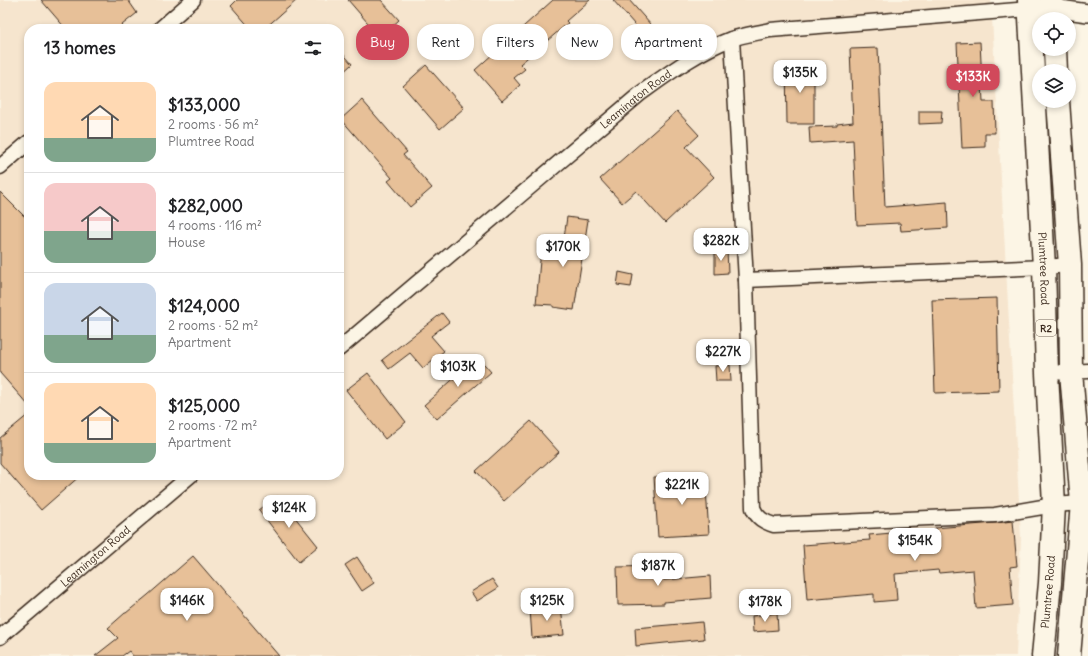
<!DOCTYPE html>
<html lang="en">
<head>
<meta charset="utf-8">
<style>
	:root { --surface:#fff; --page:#f2f2f2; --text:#202124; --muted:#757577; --line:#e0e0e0; --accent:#d1495b }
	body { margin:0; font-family:Delius,sans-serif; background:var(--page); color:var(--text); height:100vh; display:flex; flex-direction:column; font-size:15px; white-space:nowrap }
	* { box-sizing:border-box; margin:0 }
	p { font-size:13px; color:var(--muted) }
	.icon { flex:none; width:22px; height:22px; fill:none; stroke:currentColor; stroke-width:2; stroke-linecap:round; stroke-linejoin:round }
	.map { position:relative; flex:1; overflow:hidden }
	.side { position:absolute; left:24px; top:24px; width:320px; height:456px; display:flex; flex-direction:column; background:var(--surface); border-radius:16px; box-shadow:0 2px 6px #0003 }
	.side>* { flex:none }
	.hud { position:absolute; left:356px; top:24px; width:380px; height:36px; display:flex; gap:8px }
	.buttons { position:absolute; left:1032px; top:12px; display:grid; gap:8px }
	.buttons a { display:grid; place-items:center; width:44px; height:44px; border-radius:50%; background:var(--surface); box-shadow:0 2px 6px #0003; font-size:20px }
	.price { position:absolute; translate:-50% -34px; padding:0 9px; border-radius:8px; background:#fff; color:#222; font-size:13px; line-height:26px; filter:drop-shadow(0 1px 2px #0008) }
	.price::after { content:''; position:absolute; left:50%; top:24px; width:12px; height:9px; margin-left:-6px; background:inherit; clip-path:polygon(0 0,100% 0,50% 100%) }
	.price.on { background:var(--accent); color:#fff }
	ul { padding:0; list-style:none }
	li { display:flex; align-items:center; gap:12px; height:100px; padding:0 20px }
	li+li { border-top:1px solid var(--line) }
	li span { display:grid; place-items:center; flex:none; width:112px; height:80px; border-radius:12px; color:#555 }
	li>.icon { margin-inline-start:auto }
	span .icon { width:48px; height:48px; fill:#fffc; stroke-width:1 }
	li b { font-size:17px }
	h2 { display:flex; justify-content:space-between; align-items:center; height:48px; padding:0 20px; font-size:17px }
	.tag { padding:0 14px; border-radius:16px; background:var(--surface); box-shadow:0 2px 6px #0003; font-size:14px; line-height:36px }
	.tag.on { background:var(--accent); color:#fff }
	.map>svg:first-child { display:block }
</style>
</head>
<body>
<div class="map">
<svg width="1088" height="656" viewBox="0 0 1088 656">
	<rect width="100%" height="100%" fill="#fcf5e5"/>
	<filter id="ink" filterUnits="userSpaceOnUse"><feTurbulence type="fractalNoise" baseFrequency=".025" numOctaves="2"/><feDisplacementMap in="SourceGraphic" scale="8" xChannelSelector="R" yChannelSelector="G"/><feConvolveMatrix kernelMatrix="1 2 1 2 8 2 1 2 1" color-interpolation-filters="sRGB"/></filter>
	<g filter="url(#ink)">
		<path fill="#f6e5ce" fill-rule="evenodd" d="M0,0H991L1021,537L1016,656H0ZM29,29H339V475H29Z"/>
		<g fill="#e7c098" stroke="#3b2a1e">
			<polygon points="41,0 128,0 137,13 117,29 66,29"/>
			<polygon points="237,0 297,0 264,29 251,29 231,6"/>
			<polygon points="348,0 381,0 399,20 380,37"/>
			<polygon points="553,0 590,0 566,21 568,23 520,64 525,69 514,78 520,85 502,101 475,70"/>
			<polygon points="613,0 629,0 651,25 642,33"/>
			<polygon points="980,42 983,102 994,102 995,133 985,133 985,147 962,148 957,43"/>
			<polygon points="878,48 885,207 947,202 948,228 901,231 900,223 857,225 853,140 810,143 809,127 837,126 837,124 853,122 850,49"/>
			<polygon points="339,49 352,64 339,76"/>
			<polygon points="814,63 814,124 787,124 786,64"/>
			<polygon points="426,65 464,108 440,129 403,86"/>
			<polygon points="362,100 407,152 403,155 432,188 410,207 388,181 392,178 341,119"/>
			<polygon points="677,111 699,135 686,147 714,177 665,223 636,191 622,203 600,179"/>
			<polygon points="919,111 942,111 941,123 919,124"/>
			<polygon points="0,192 29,221 29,406 0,373"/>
			<polygon points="567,217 588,220 574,310 553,307 553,305 536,304 541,250 562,252"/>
			<polygon points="727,249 728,273 715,274 715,250"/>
			<polygon points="619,272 633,275 631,287 617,285"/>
			<polygon points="997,298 999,391 935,393 932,300"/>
			<polygon points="442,313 449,322 431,336 444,351 423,368 410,353 389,369 382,360"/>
			<polygon points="478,357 491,372 437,419 424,405"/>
			<polygon points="730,365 731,381 716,381 715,366"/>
			<polygon points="368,373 406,422 385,439 346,390"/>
			<polygon points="29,414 29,475 81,475 41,510 0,463 0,438"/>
			<polygon points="531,421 559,452 504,501 476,471"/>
			<polygon points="705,474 709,534 658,537 654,477"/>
			<polygon points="278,496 318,546 299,562 259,510"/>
			<polygon points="1013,521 1017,566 1010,567 1013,605 976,608 973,570 939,573 938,570 895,574 897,600 874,602 874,594 807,600 803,545 870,540 869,535 892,533 893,536 935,532 935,528 995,523"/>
			<polygon points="193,556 279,656 133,656 129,651 122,656 95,656 118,638 108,628 125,613 126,613 148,595"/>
			<polygon points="357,557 374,583 362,591 345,565"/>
			<polygon points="663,566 664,580 710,576 711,598 664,602 664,604 618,605 617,567"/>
			<polygon points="492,579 498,588 477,601 471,592"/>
			<polygon points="561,606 564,635 532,638 530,609"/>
			<polygon points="777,613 778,630 753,632 752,616"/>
			<polygon points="702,622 704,639 636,646 635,628"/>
		</g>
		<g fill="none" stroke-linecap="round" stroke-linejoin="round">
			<defs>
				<g id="minor">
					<polyline points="160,29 193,0"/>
					<path d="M732,39L746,280L753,508C757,518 764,522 774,525L995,515L1054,505L1082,503"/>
					<polyline points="0,167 29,142"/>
					<polyline points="746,280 1044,267 1070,265"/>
					<path id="s1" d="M339,349L641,93C669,73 697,52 731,39C743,35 757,33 770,30L1029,9"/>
					<polyline points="1047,373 1088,371"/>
					<path id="s2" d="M0,637L191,475"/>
				</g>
				<polyline id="tertiary" points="1039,9 1052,8 1088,13"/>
				<g id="trunk">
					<path id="s3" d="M1029,0L1044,267L1047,373L1054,505L1050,583L1043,656"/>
					<polyline points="1051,0 1052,19"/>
					<polyline points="1055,49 1056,71"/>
					<polyline points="1058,101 1070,265 1071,372 1082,503 1069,656"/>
				</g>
			</defs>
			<use href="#minor" stroke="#3b2a1e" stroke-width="17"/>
			<use href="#tertiary" stroke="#3b2a1e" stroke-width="20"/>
			<use href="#trunk" stroke="#3b2a1e" stroke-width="25"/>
			<use href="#minor" stroke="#fcf5e5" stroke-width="14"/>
			<use href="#tertiary" stroke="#fcf5e5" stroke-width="17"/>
			<use href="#trunk" stroke="#fcf5e5" stroke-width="22"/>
		</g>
	</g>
	<g text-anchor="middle" stroke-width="3" stroke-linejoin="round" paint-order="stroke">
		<rect fill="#fcf5e5" stroke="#75675a" stroke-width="1" x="1036" y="320" width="20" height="16" rx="3"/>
		<g font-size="10" font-weight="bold" fill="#3b2a1e">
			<text x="1046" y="332">R2</text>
		</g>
		<g font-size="11" fill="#3b2a1e" stroke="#fcf5e5">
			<text dy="4" stroke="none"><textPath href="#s1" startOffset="388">Leamington Road</textPath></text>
			<text dy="4" stroke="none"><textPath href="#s3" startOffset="269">Plumtree Road</textPath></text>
			<text dy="4" stroke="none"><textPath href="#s2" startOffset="125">Leamington Road</textPath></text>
			<text transform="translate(1048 592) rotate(-85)" y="4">Plumtree Road</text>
		</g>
	</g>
</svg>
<div class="buttons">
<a><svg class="icon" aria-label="locate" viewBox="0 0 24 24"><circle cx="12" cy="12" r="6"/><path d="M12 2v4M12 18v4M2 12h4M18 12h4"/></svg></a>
<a><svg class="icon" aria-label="layers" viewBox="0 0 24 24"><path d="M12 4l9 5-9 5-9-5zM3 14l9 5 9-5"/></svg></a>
</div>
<b class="price" style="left:800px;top:94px">$135K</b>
<b class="price on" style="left:973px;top:98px">$133K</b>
<b class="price" style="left:721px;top:262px">$282K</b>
<b class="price" style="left:563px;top:268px">$170K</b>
<b class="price" style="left:723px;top:373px">$227K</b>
<b class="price" style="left:458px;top:388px">$103K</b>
<b class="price" style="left:682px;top:506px">$221K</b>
<b class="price" style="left:289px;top:529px">$124K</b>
<b class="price" style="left:915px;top:562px">$154K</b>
<b class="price" style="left:658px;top:587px">$187K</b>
<b class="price" style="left:187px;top:622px">$146K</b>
<b class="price" style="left:547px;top:622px">$125K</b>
<b class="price" style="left:765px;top:623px">$178K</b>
<div class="hud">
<a class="tag on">Buy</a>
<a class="tag">Rent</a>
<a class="tag">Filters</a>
<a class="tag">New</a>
<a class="tag">Apartment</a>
</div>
<section class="side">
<h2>13 homes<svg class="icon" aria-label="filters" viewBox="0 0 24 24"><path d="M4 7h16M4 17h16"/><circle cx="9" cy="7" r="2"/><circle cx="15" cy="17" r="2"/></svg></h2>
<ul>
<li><span style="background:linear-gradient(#ffd9b3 70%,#7fa58c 0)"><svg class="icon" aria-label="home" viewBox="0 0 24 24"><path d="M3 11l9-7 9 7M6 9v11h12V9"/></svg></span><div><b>$133,000</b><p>2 rooms · 56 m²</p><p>Plumtree Road</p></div></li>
<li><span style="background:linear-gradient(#f6c9c9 60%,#7fa58c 0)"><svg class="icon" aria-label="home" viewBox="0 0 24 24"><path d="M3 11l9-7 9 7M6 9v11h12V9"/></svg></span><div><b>$282,000</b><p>4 rooms · 116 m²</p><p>House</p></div></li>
<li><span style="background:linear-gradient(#c9d6e8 65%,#7fa58c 0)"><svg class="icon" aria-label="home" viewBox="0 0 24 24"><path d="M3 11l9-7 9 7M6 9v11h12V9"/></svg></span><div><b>$124,000</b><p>2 rooms · 52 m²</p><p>Apartment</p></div></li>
<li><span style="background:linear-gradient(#ffd9b3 75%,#7fa58c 0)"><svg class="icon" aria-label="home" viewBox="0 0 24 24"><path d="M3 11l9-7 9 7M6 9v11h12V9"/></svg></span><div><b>$125,000</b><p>2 rooms · 72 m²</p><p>Apartment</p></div></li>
</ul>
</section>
</div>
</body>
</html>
